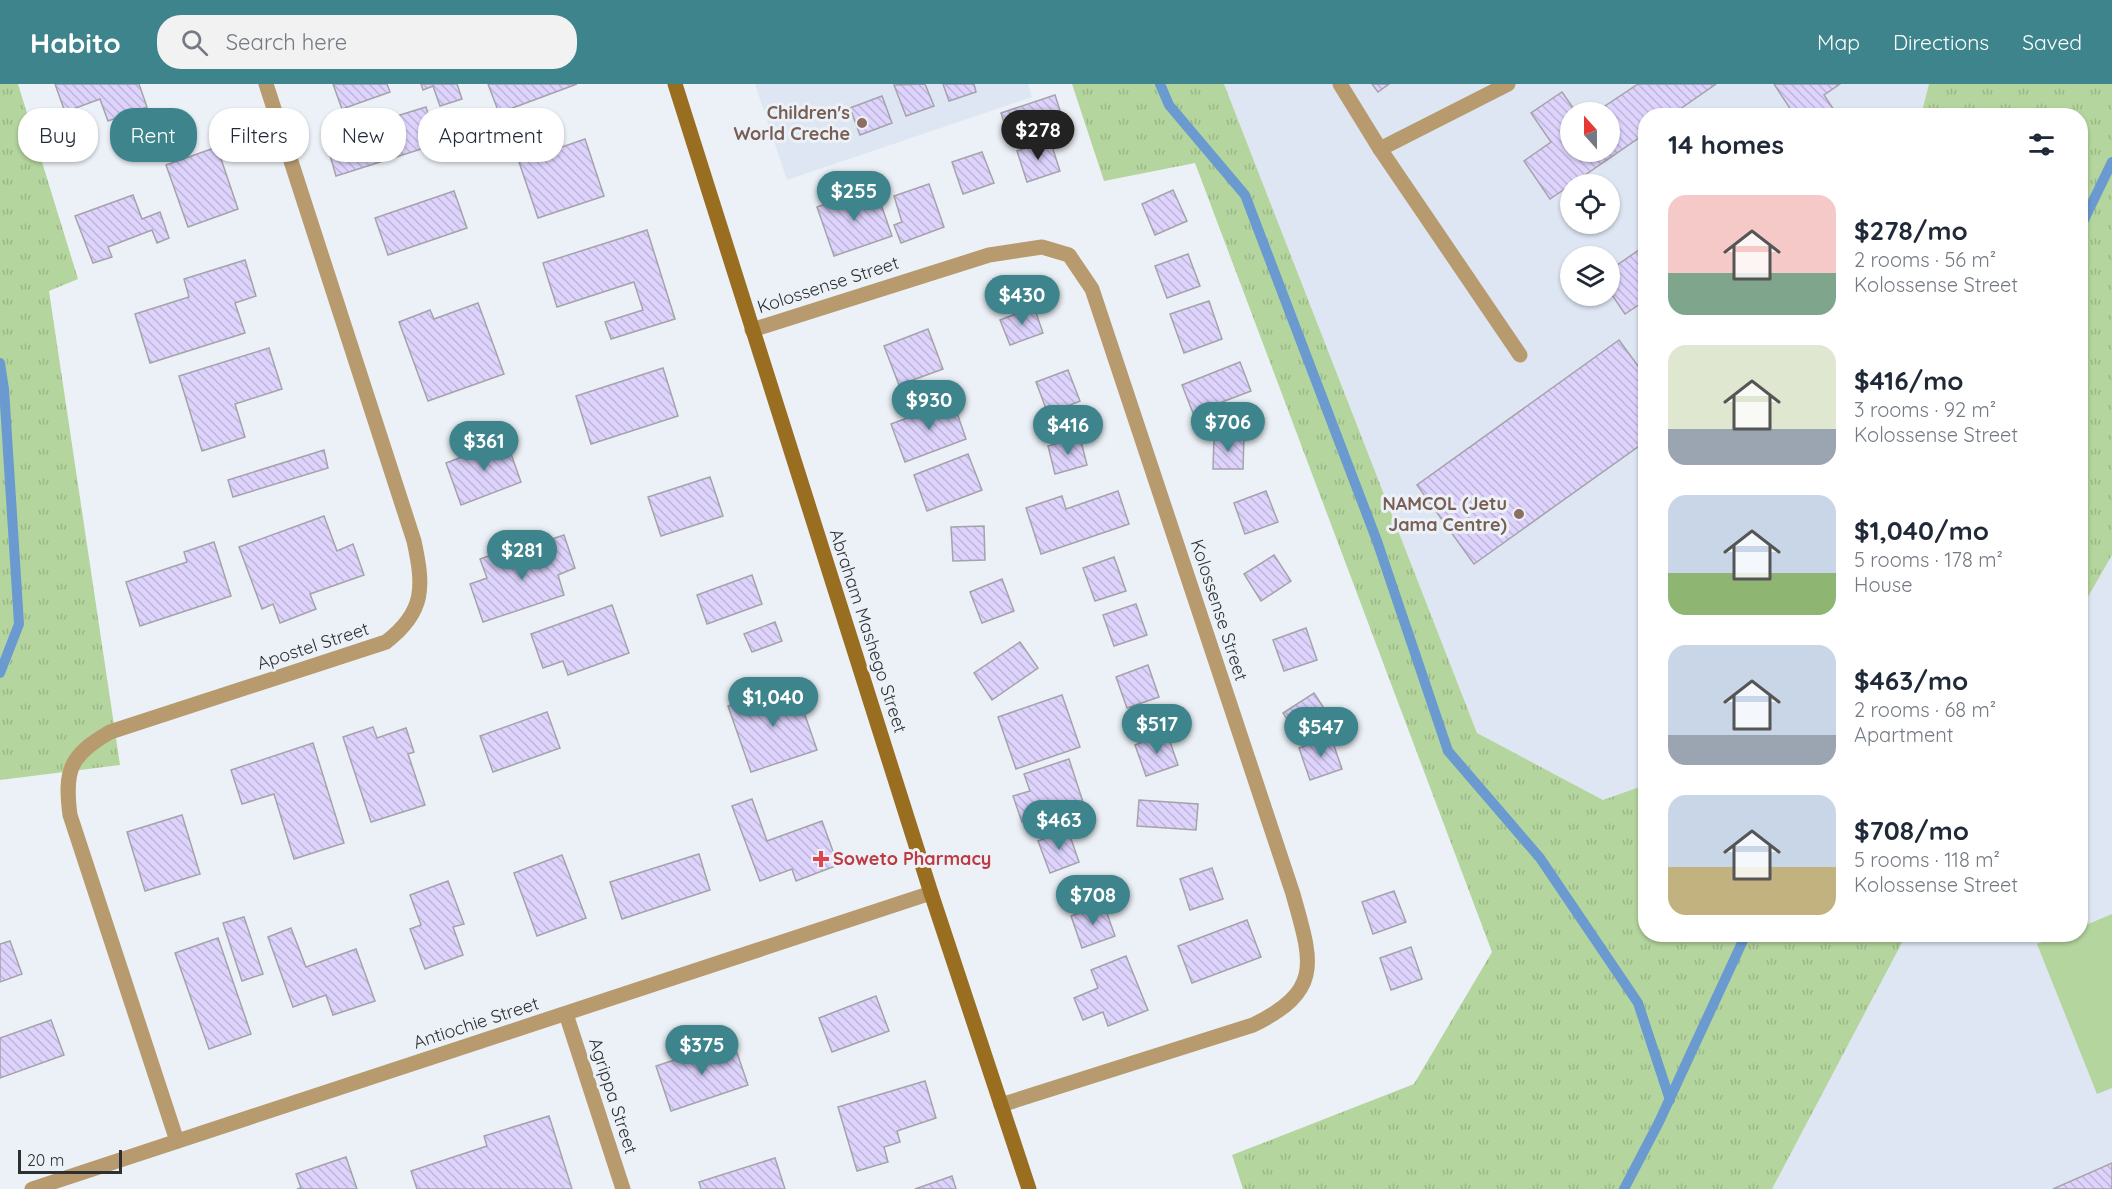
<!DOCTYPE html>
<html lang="en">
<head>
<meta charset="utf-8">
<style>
	:root { --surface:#fff; --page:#f2f2f3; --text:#1f2937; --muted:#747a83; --accent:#3d848c }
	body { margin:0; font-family:Quicksand,sans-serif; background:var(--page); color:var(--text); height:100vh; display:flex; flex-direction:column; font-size:22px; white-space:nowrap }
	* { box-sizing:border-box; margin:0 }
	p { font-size:20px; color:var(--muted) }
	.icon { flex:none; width:33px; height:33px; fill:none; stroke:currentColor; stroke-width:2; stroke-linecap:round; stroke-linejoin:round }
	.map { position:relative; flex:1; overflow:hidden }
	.drawer { position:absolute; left:1638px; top:24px; width:450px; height:834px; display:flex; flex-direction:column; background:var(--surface); border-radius:24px; box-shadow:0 2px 4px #0004 }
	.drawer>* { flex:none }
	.top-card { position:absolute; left:18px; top:24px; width:570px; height:54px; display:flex; gap:12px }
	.needle { width:39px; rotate:339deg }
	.tools { position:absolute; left:1560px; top:18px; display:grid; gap:12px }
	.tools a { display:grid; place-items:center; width:60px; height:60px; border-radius:50%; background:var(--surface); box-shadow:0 2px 4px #0004; font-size:30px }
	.scale { position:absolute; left:18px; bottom:15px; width:104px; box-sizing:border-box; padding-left:6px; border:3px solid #2d2f31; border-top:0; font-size:16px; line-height:21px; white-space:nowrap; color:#2d2f31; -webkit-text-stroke:4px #ecf1f7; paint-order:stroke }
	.price { position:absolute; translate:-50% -51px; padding:0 14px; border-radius:21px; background:var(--accent); color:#fff; font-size:20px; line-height:39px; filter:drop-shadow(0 2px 3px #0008) }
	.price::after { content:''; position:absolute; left:50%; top:36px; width:18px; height:14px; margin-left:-9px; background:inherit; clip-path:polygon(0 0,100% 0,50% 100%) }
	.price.on { background:#222; color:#fff }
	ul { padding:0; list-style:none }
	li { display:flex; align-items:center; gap:18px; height:150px; padding:0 30px }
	li span { display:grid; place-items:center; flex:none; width:168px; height:120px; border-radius:18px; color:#555 }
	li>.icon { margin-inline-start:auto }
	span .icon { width:72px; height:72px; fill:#fffc; stroke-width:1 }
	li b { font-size:26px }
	h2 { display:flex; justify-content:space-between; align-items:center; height:72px; padding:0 30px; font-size:26px }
	.pill { padding:0 21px; border-radius:24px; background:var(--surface); box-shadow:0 2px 4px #0004; font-size:21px; line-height:54px }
	.pill.on { background:var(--accent); color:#fff }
	header { display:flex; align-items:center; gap:36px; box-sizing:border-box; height:84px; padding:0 30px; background:var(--accent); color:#fff }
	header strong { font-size:28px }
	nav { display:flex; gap:33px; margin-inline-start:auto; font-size:21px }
	.search { width:420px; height:54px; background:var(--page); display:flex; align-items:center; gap:15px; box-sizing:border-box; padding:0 21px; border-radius:24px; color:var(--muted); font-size:22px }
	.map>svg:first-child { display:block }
</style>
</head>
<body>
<header>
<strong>Habito</strong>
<div class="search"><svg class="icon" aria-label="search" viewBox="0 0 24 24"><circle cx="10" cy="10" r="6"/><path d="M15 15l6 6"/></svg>Search here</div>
<nav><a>Map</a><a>Directions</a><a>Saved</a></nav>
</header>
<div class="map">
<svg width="2112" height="1105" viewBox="0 0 2112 1105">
	<defs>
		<pattern id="grass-tufts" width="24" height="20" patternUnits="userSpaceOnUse" patternTransform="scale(1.5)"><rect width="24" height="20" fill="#b4d59d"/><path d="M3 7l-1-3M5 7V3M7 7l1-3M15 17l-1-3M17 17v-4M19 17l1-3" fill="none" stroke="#9bb788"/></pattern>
		<pattern id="building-back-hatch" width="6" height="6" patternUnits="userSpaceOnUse" patternTransform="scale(1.5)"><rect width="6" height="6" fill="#ddd3fc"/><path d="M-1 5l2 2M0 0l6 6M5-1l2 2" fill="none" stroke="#beb5d8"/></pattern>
	</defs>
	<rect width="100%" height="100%" fill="#ecf1f7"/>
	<g fill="#dde6f2" fill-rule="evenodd">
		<polygon points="755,0 1028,0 1032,13 787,96"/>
		<path d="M1224,0H1929L1921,31L1646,32L1645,701L1603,716L1477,649ZM1570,28H1610V68H1570ZM1570,100H1610V140H1570ZM1570,172H1610V212H1570Z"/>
		<polygon points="2112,471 2112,1105 1772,1105 1906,851 2080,850 2081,525"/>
	</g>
	<g fill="url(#grass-tufts)">
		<polygon points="0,0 18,0 78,195 49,207 120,681 0,696"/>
		<polygon points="1072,0 1224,0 1477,649 1603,716 1645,701 1646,850 1906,851 1772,1105 1243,1105 1232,1071 1414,1000 1492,868 1195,79 1104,97"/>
		<polygon points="1929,0 2112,0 2112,471 2081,525 2080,32 1921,31"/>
	</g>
	<polygon fill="#b4d59d" points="2112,830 2112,1004 2097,1010 2037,860 2060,851 2080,850 2081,843"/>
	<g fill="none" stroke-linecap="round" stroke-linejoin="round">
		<g stroke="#6a9ad0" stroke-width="10">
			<polyline points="1160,0 1169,21 1245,111 1377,457 1448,667 1540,774 1638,919 1670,1016"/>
			<polyline points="2080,144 2112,78"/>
			<polyline points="0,279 4,305 19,540 0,589"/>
			<polyline points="1624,1105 1659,1038 1746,850"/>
		</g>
	</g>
	<g fill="url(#building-back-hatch)" stroke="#a5a3aa" stroke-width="1.5">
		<polygon points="55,0 139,0 147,23 108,37 100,15 65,28"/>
		<polygon points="333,0 387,0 390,8 342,25"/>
		<polygon points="421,0 457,0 462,15 440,22 433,2 423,6"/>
		<polygon points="488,0 577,0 499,29"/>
		<polygon points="925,0 934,22 906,32 894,1"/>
		<polygon points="943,0 974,0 976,8 949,17"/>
		<polygon points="1372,0 1389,0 1378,8"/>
		<polygon points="1638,0 1716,0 1670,32 1646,32 1646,49 1550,115 1524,77 1551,58 1531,29 1562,8 1576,28 1570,28 1570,68 1610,68 1610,28 1596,28"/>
		<polygon points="1774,0 1840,0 1824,11 1838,32 1795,32"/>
		<polygon points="1055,11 1064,39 1010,58 1001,29"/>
		<polygon points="882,12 892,39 860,51 850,24"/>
		<polygon points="426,23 437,60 336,92 325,54"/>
		<polygon points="585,55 604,112 538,134 519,78"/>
		<polygon points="1050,56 1060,87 1027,98 1017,67"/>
		<polygon points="217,63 238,125 188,143 166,81"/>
		<polygon points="982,68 994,99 963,110 952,78"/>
		<polygon points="929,100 944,143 901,159 894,141 902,138 894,112"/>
		<polygon points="875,103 892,152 834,172 817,123"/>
		<polygon points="1173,106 1187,137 1155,151 1142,120"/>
		<polygon points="454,107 467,144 388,171 375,134"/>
		<polygon points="133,111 142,135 160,128 169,154 157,159 152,146 108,163 112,173 93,179 75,132"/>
		<polygon points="647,146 675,235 611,255 605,238 643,226 634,198 557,223 543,179"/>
		<polygon points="1646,161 1646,216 1625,230 1610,208 1610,186"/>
		<polygon points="1188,170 1200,202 1167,214 1155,182"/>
		<polygon points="245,176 256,212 235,219 245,249 150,279 135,230 189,213 184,195"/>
		<polygon points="1209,217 1222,255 1184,269 1170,230"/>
		<polygon points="478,219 504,290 428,317 399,238 430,226 434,235"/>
		<polygon points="1034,223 1043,249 1010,261 1000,236"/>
		<polygon points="928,245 943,285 899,301 884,262"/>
		<polygon points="1619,256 1646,293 1646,357 1474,480 1417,401"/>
		<polygon points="269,264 282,305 235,320 245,353 202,367 179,292"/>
		<polygon points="1240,278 1251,307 1193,329 1182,301"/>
		<polygon points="663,284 678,332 591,360 576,312"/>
		<polygon points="1068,286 1080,317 1048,330 1036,298"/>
		<polygon points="953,317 966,355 905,378 891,340"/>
		<polygon points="1214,352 1244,353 1243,385 1213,385"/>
		<polygon points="1080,353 1087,381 1055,390 1048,362"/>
		<polygon points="506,356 521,398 461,421 446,379"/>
		<polygon points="324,366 328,384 233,413 228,396"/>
		<polygon points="968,370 982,406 927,427 914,391"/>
		<polygon points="710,393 723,432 661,452 648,413"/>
		<polygon points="1118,407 1129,440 1041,470 1026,424 1062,412 1066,425"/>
		<polygon points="1266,407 1278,438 1245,450 1234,419"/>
		<polygon points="324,432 337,467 353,460 364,491 310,510 316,525 280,539 273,520 262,525 239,463"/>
		<polygon points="984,442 985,476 953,477 951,443"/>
		<polygon points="564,451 575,484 558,491 564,511 483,538 470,500 487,494 480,475 500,468 504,480 553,464 549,456"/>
		<polygon points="214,458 231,512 140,542 126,498 187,478 184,468"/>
		<polygon points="1274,471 1291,497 1261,517 1244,490"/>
		<polygon points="1114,473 1126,507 1095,517 1083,484"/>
		<polygon points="752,491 762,520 707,540 697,511"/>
		<polygon points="1002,495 1014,527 982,539 970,508"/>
		<polygon points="1136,520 1147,551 1114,562 1103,531"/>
		<polygon points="612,521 629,569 568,591 563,577 543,584 531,550"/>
		<polygon points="775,538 782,557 752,568 744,550"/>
		<polygon points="1306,544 1317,576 1284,587 1273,556"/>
		<polygon points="1020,558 1038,584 992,616 974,589"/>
		<polygon points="1148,581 1159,613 1127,624 1116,593"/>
		<polygon points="794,599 817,666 751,688 728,622"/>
		<polygon points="1314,609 1327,629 1296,649 1283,629"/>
		<polygon points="1062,611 1080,663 1016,685 998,633"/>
		<polygon points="547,628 560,664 493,688 480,652"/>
		<polygon points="373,643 377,654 406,644 414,668 408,670 425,721 371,738 343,653"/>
		<polygon points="1167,649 1178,681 1146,692 1135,661"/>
		<polygon points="1331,653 1342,685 1310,696 1299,664"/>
		<polygon points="313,659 344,759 294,775 274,710 242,720 231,686"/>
		<polygon points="1069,675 1083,718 1022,738 1013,712 1030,707 1024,690"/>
		<polygon points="752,715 767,757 822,737 838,781 796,797 792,785 760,797 732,722"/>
		<polygon points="1139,716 1198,720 1196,746 1137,742"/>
		<polygon points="182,731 200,790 145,807 127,748"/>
		<polygon points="1068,746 1079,778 1050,789 1038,757"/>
		<polygon points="699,770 710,806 622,835 610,798"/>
		<polygon points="562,771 586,834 537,852 514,789"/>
		<polygon points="1212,784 1223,815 1190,826 1180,795"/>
		<polygon points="448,797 464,840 453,843 463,871 425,885 410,845 421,841 410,811"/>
		<polygon points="1394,807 1406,838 1373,850 1362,818"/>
		<polygon points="1104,821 1115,852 1082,864 1071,832"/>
		<polygon points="244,833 263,890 242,897 223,839"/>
		<polygon points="1247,836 1261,873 1192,899 1178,862"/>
		<polygon points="291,844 306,883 356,865 375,917 333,931 326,911 293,923 268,853"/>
		<polygon points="218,854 251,950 209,965 175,869"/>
		<polygon points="10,857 22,890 0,898 0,860"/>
		<polygon points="1411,863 1422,895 1391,906 1380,874"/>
		<polygon points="1126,872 1148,926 1108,942 1103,928 1083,936 1074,914 1098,904 1091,886"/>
		<polygon points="876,912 889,947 832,968 819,934"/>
		<polygon points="51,936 64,971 0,994 0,954"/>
		<polygon points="733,957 748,1001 671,1027 656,982"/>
		<polygon points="925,997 936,1034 897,1047 900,1058 884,1063 888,1078 857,1087 838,1023"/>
		<polygon points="549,1032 572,1105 417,1105 411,1087 487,1062 484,1052"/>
		<polygon points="346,1073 357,1105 297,1105 301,1104 296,1090"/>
		<polygon points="775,1074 785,1105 701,1105 699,1098"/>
		<polygon points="2112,1079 2112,1105 2053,1105"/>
		<polygon points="952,1092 956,1105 915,1105"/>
	</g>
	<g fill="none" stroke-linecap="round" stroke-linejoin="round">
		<g stroke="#b79a6d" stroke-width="15">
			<polyline points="1340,0 1380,65 1520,271"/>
			<polyline points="1380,65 1508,0"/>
		</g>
		<g stroke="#b79a6d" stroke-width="15">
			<path d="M752,246L989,171L1042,163L1069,171L1092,205L1293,810C1311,876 1325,906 1253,941L1001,1021"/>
			<polyline points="566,930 623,1105"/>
			<path d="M177,1057L70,731C64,686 70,671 110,648L386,558C425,528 424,503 414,457L266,0"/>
			<polyline points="32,1105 931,809"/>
		</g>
		<polyline stroke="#9a6e21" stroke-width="15" points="675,0 931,809 1029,1105"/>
	</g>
	<g fill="#8d6e63" stroke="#ecf1f7" stroke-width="2">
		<circle cx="862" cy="39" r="6"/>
		<circle cx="1519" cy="430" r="6"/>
	</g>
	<path fill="#e0444e" stroke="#ecf1f7" stroke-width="2" d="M818 766h6v6h6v6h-6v6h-6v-6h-6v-6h6z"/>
	<g text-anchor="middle" stroke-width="6" stroke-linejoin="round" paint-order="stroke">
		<g font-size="18" font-weight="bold" fill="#785e54" stroke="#ecf1f7" text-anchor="end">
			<text x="850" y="35">Children's<tspan x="850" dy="21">World Creche</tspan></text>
			<text x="1507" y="426">NAMCOL (Jetu<tspan x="1507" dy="21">Jama Centre)</tspan></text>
		</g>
		<g font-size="18" fill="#2d2f31" stroke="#ecf1f7">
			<text transform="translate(828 201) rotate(-18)" y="6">Kolossense Street</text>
			<text transform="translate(1219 526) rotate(72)" y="6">Kolossense Street</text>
			<text transform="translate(868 547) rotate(72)" y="6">Abraham Mashego Street</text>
			<text transform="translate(313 562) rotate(-18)" y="6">Apostel Street</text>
			<text transform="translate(476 939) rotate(-18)" y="6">Antiochie Street</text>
			<text transform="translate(613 1012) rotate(72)" y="6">Agrippa Street</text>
		</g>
		<g font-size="18" font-weight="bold" fill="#be3a42" stroke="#ecf1f7" text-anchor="start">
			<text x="833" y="781">Soweto Pharmacy</text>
		</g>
	</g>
</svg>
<div class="tools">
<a><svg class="needle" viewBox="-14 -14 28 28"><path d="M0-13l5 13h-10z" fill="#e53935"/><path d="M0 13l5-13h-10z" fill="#747a83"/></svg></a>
<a><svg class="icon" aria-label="locate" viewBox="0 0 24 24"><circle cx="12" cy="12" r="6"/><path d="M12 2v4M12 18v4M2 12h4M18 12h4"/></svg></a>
<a><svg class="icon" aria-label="layers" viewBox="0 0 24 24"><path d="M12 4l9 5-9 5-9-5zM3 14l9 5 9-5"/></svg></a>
</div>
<div class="scale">20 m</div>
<b class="price on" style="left:1038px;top:77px">$278</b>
<b class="price" style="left:854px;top:138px">$255</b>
<b class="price" style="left:1022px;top:242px">$430</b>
<b class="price" style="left:929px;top:347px">$930</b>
<b class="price" style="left:1228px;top:369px">$706</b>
<b class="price" style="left:1068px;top:372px">$416</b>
<b class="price" style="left:484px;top:388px">$361</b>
<b class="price" style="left:522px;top:497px">$281</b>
<b class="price" style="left:773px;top:644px">$1,040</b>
<b class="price" style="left:1157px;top:671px">$517</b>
<b class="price" style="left:1321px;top:674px">$547</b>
<b class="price" style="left:1059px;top:767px">$463</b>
<b class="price" style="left:1093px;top:842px">$708</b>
<b class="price" style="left:702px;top:992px">$375</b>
<div class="top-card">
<a class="pill">Buy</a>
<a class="pill on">Rent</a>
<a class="pill">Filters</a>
<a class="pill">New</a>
<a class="pill">Apartment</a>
</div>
<section class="drawer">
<h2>14 homes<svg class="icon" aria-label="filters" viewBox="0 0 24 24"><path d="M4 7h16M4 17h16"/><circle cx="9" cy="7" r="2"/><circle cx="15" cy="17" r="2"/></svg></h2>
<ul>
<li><span style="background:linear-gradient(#f6c9c9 65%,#7fa58c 0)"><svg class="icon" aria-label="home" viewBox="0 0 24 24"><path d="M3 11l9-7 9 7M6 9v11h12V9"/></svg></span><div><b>$278/mo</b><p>2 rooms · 56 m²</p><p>Kolossense Street</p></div></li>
<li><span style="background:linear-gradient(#dfe7d0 70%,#9aa5b1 0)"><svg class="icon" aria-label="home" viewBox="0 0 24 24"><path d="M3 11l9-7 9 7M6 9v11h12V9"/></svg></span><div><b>$416/mo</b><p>3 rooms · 92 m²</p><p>Kolossense Street</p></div></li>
<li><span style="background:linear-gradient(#c9d6e8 65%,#8fb573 0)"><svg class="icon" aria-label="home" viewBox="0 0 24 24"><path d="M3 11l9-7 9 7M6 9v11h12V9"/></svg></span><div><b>$1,040/mo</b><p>5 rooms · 178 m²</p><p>House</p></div></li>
<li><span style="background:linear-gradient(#c9d6e8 75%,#9aa5b1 0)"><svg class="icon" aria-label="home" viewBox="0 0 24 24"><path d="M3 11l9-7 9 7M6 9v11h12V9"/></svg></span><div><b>$463/mo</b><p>2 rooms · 68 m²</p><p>Apartment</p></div></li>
<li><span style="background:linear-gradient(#c9d6e8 60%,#c2b280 0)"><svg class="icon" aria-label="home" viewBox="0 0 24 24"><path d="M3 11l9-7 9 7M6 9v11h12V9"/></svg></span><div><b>$708/mo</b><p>5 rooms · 118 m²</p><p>Kolossense Street</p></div></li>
</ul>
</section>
</div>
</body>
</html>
